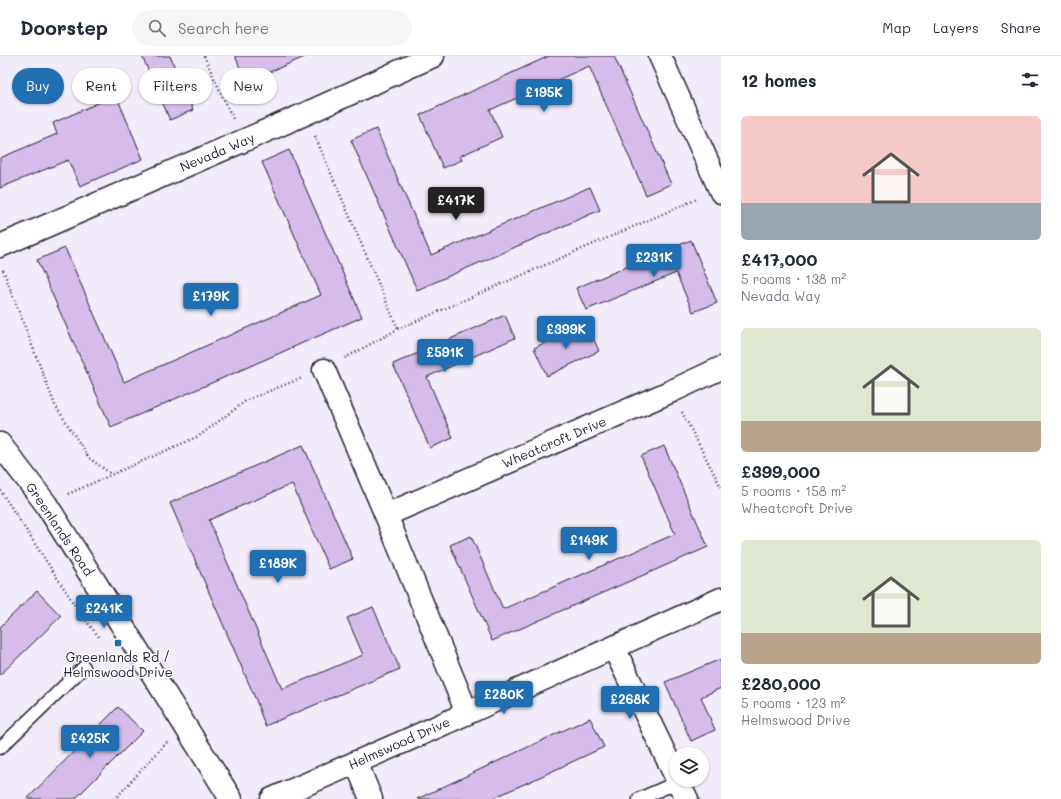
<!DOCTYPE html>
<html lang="en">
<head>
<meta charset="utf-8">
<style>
	:root { --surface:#fff; --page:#f6f6f7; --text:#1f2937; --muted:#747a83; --line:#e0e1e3; --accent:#1f6fb2 }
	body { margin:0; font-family:Mali,sans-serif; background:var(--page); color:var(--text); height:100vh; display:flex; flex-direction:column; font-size:15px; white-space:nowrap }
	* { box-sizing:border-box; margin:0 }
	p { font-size:13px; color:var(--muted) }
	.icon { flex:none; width:22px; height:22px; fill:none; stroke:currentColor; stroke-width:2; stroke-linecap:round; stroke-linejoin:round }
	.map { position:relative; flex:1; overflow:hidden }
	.sheet { display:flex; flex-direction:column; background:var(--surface); width:340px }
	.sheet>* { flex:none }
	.guide { position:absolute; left:12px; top:12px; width:380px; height:36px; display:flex; gap:8px }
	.controls { position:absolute; left:669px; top:691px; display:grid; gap:8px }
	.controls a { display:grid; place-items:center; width:40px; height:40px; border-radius:50%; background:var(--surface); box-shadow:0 1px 3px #0004; font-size:20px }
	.price { position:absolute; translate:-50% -34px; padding:0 9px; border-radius:4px; background:var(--accent); color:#fff; font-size:13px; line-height:26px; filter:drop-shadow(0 1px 2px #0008) }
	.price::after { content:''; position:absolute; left:50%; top:24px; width:12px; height:9px; margin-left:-6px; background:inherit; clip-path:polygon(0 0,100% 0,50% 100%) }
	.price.selected { background:#222; color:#fff }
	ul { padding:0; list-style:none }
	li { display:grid; align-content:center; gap:8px; height:212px; padding:0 20px }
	li span { display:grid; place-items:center; height:124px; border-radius:6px; color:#555 }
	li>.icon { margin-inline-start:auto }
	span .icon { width:72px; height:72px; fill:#fffc; stroke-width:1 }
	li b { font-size:17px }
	h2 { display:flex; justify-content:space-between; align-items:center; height:48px; padding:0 20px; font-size:17px }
	.tag { padding:0 14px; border-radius:18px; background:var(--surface); box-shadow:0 1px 3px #0004; font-size:14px; line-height:36px }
	.tag.selected { background:var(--accent); color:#fff }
	header { display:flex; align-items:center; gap:24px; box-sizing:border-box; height:56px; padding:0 20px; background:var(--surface); border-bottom:1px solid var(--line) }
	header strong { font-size:19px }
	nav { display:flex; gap:22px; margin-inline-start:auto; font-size:14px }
	.search { width:280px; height:36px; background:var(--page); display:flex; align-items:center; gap:10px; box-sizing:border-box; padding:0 14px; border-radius:22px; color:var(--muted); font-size:15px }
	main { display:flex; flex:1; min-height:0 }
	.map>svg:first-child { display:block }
</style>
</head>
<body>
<header>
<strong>Doorstep</strong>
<div class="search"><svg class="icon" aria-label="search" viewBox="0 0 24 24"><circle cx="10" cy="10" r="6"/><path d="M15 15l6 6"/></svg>Search here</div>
<nav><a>Map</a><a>Layers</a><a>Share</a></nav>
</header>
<main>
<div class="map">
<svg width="721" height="743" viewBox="0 0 721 743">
	<rect width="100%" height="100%" fill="#f2ebf9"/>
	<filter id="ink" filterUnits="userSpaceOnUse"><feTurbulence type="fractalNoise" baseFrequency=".025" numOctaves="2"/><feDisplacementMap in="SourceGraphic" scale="8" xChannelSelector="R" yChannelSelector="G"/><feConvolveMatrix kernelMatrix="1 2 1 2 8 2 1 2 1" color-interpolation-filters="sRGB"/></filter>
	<g filter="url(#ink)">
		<g fill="#d5bceb" stroke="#22223b">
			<polygon points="142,0 170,0 193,54 170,64"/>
			<polygon points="235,0 307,0 246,26"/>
			<polygon points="549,0 614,0 671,128 646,139 589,10 490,54 502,81 460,100 462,104 443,112 420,59"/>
			<polygon points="116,39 143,103 80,130 68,104 0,132 0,102 57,78 53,67"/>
			<polygon points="376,73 431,199 590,131 600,154 417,234 351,84"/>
			<polygon points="289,94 362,261 111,371 37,204 65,192 124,326 321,239 262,106"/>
			<polygon points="691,184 717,247 693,256 676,217 586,254 576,232"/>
			<polygon points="505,259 515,282 427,321 453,382 430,392 393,308"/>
			<polygon points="586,267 599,295 547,320 534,292"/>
			<polygon points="303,389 353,503 329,513 292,428 209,464 282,633 363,599 347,562 373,551 400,613 265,670 256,644 170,447"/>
			<polygon points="664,390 708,491 492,585 450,489 471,480 503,553 675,478 641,400"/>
			<polygon points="37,535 61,560 0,619 0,571"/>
			<polygon points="721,603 721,632 701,641 715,674 691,685 665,626"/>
			<polygon points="118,651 143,675 75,743 27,743"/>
			<polygon points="590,662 604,691 531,725 491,743 417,743"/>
		</g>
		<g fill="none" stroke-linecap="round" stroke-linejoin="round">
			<defs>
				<g id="service">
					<polyline points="0,692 84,611"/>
					<polyline points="639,743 678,726"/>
				</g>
				<g id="minor">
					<polyline points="660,0 721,136"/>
					<polyline points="0,190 305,58 433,0"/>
					<polyline points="324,314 386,459"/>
					<polyline points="614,592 676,721"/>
					<polyline points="467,657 386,459 672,335 721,312"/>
					<polyline points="356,706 371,743"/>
					<polyline points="677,724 687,743"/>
				</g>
				<g id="tertiary">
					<polyline points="0,388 46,448 231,743"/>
					<polyline points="272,743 412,682 721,543"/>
				</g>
			</defs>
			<use href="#service" stroke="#22223b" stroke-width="15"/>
			<use href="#minor" stroke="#22223b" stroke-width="25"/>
			<use href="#tertiary" stroke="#22223b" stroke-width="25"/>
			<g stroke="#22223b" stroke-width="2.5" stroke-dasharray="1 3" stroke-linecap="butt">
				<polyline points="204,0 233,63"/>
				<polyline points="315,80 398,273"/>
				<polyline points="3,214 55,349 89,402 111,418"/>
				<polyline points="345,302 398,273 697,143"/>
				<polyline points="682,356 721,431"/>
				<polyline points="0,434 80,557 99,581"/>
				<polyline points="68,438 199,380 247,344 302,322"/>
				<polyline points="115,743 167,686"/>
			</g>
			<use href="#service" stroke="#fff" stroke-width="12"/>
			<use href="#minor" stroke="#fff" stroke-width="22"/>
			<use href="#tertiary" stroke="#fff" stroke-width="22"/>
		</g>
	</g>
	<rect fill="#1f6fb2" stroke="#fff" stroke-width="1.5" x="114" y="583" width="8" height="8" rx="2"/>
	<g text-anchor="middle" stroke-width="3" stroke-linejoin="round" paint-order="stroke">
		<g font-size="13" fill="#22223b" stroke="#fff">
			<text transform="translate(217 96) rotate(-23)" y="5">Nevada Way</text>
			<text transform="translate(554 386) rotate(-23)" y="5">Wheatcroft Drive</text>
			<text transform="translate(60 473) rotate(56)" y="5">Greenlands Road</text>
			<text transform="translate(399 687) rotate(-24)" y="5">Helmswood Drive</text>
		</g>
		<g font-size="13" fill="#22223b" stroke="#fff">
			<text x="118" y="606">Greenlands Rd /<tspan x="118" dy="15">Helmswood Drive</tspan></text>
		</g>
	</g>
</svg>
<div class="controls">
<a><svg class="icon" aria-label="layers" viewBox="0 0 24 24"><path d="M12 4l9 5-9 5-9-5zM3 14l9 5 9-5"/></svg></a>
</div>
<b class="price" style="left:544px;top:57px">£195K</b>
<b class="price selected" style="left:456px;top:165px">£417K</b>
<b class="price" style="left:654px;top:222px">£231K</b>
<b class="price" style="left:211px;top:261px">£179K</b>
<b class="price" style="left:566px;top:294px">£399K</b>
<b class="price" style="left:445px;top:317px">£591K</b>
<b class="price" style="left:589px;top:505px">£149K</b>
<b class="price" style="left:278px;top:528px">£189K</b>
<b class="price" style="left:104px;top:573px">£241K</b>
<b class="price" style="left:504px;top:659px">£280K</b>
<b class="price" style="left:630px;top:664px">£268K</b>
<b class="price" style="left:90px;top:703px">£425K</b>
<div class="guide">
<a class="tag selected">Buy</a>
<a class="tag">Rent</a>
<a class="tag">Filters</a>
<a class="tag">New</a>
</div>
</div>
<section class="sheet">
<h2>12 homes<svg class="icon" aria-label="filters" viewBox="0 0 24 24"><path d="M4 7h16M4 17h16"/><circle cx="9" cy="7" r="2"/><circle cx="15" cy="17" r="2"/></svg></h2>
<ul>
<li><span style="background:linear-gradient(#f6c9c9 70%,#9aa5b1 0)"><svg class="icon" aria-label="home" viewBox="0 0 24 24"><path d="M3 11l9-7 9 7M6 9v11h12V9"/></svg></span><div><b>£417,000</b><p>5 rooms · 138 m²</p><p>Nevada Way</p></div></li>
<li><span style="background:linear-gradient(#dfe7d0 75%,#b9a48a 0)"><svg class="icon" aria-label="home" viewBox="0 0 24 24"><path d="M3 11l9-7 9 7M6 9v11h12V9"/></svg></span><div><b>£399,000</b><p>5 rooms · 158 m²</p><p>Wheatcroft Drive</p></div></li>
<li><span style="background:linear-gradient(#dfe7d0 75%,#b9a48a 0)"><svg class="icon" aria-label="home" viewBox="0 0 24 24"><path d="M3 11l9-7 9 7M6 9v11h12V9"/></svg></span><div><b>£280,000</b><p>5 rooms · 123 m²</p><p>Helmswood Drive</p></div></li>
</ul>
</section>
</main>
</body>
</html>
